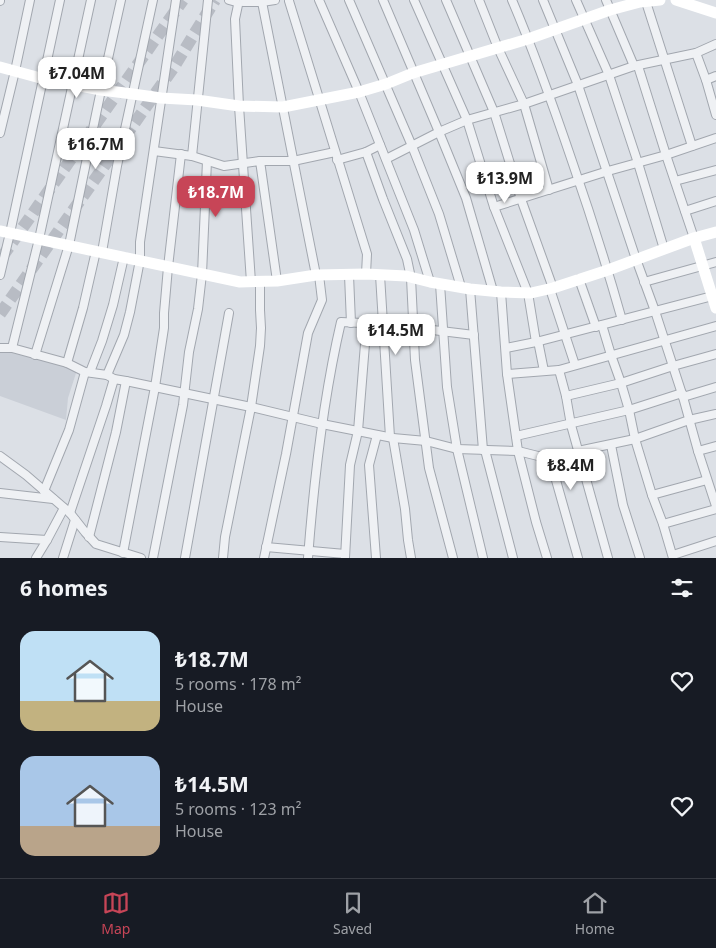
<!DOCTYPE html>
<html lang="en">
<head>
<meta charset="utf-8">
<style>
	:root { --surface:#171b24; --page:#20242c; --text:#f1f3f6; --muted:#9ea1a6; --line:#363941; --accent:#c74557 }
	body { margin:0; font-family:"Noto Sans",sans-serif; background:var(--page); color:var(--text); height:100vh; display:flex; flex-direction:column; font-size:19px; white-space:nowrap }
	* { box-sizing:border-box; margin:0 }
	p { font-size:16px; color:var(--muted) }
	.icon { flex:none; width:28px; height:28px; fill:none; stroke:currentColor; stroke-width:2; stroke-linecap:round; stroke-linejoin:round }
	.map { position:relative; height:558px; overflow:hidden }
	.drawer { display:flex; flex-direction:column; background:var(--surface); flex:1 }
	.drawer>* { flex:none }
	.price { position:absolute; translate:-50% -42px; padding:0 11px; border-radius:10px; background:#fff; color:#222; font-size:16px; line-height:32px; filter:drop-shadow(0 1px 2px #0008) }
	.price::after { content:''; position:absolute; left:50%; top:30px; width:15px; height:11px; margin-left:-8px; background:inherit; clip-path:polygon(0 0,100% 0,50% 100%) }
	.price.selected { background:var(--accent); color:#fff }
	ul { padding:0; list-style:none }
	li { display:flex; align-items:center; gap:15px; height:125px; padding:0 20px }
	li span { display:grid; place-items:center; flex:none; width:140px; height:100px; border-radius:15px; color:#555 }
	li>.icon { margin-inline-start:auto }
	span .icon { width:60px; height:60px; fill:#fffc; stroke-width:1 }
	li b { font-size:21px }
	h2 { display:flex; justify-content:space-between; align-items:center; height:60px; padding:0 20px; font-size:21px }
	.menu { display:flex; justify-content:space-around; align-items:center; height:70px; border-top:1px solid var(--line); background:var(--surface); font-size:14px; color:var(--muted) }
	.menu a { display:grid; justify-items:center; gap:2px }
	.menu .selected { color:var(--accent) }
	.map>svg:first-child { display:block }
</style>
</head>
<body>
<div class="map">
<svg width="716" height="558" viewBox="0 0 716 558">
	<rect width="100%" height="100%" fill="#dce0e6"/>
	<polygon fill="#cacfd7" points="0,352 9,352 77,370 68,398 66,420 0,396"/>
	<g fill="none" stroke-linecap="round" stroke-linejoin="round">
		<g stroke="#b8bcc4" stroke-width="12" stroke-dasharray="12 6" stroke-linecap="butt">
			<polyline points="2,257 183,0"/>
			<polyline points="0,314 174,67 215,0"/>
		</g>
		<defs>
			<g id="street">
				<polyline points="229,0 236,2"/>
				<polyline points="319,0 359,92 414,230 430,282"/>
				<polyline points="349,0 412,146 439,214 461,287"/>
				<polyline points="383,0 439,132 466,198 493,291"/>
				<polyline points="414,0 467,120 494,207 528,293 536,342"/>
				<polyline points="446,0 494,112 521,199 553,288"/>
				<polyline points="479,0 498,48 524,104 549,190"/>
				<path d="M512,0C535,54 554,108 573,164C591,216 607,267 622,320"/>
				<polyline points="543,0 578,85 636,259 655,311 683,397 698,451 716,506"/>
				<polyline points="576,0 609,75 638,163 664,249"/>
				<polyline points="606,0 634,66"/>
				<polyline points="0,1 0,0"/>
				<polyline points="289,1 367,254 366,274"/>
				<polyline points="243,2 262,2 275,0"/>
				<polyline points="262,2 316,275"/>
				<polyline points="646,2 692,146"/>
				<polyline points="238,5 235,19 239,106 251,282"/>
				<polyline points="696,53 706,80 716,115"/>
				<polyline points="638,66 666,155 694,238"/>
				<polyline points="706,80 716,76"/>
				<polyline points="0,133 15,71 30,0"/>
				<polyline points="154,151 192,156 224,166 260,161 293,161 335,152"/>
				<polyline points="366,152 383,199 407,259 411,278 415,360 429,468 453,558"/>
				<polyline points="192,156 208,0"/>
				<polyline points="386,159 439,132 467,120 524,104 634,66 696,53 716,44"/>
				<polyline points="337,160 366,152 380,145"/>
				<polyline points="260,161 277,281"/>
				<polyline points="675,181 716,170"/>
				<polyline points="494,207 608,171 666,155 716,138"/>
				<polyline points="685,211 716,201"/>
				<polyline points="102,252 117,166 153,0"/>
				<polyline points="0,275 10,233 60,0"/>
				<polyline points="349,275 351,323"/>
				<polyline points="380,275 390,437"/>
				<polyline points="579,279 596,327"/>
				<polyline points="644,282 716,262"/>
				<polyline points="440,284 447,387 457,449 483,558"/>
				<polyline points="470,289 483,450"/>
				<polyline points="550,289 575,365"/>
				<polyline points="501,292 507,374 518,451 536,522 547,558"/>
				<polyline points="602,325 611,355 621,383 629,410 635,439 652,495 663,524 673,558"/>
				<polyline points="538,341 544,371"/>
				<polyline points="0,348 12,348 67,363 85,372 107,375 114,379 126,381 251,407 322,424 393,438 426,441 457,449 518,451 550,459 578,558"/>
				<polyline points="12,348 39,239 91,0"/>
				<polyline points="506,348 536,342 716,295"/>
				<polyline points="35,355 69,245 101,90 121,0"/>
				<polyline points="67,363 83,308 96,251"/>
				<polyline points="559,370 566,396 571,425 608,558"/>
				<polyline points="90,372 102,341 113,305 124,257"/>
				<polyline points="507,374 559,370 716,326"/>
				<polyline points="107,375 124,335 130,312 140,260 140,242 176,0"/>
				<polyline points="566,396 621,383 673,366 716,354"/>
				<polyline points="683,397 716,387"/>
				<polyline points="516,436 629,410 682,393"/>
				<polyline points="393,438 405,509 408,540 411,558"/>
				<polyline points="611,445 623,505 640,558"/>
				<polyline points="485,450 513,558"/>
				<polyline points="578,451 635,439 689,420 716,414"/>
				<polyline points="698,451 716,446"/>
				<polyline points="0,456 26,475 70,513 85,532 96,544 141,558"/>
				<polyline points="44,491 69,430 85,372"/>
				<polyline points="0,493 53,499"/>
				<polyline points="652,495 707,480"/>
				<polyline points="70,513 106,406 114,379"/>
				<polyline points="663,524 716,509"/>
				<polyline points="0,537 47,540"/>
				<polyline points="89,537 116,432 126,381"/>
				<polyline points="266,547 345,554"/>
				<polyline points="123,553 155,387 164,328 164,313 168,267 181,154"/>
				<polyline points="673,555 716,541"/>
				<polyline points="36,558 47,540 64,508"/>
				<polyline points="63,558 75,520"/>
				<polyline points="153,558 183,405 189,352 198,309 202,274 207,161"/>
				<polyline points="185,558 229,313"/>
				<polyline points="223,558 225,537 251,407 260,346 261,328 260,310 260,282"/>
				<polyline points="264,558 286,454 308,333 322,300 319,275"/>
				<path d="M308,558C314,479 323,399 341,322L383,324L474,335"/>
				<polyline points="345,558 350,465 358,431 365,344"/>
				<polyline points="376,558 369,465 377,435"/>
			</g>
		</defs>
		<use href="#street" stroke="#a2a7af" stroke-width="10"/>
		<use href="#street" stroke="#eff1f4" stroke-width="8"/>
		<g stroke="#fff" stroke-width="11">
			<polyline points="676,0 716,13"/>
			<polyline points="0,67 44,79 101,90 133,94 161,98 197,100 239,106 283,107 359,92 386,84 413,73 528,39 610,10 640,2 660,0"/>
			<polyline points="0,231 240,282 277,281 316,275 366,274 406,276 430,282 470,289 501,292 531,293 553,288 608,270 694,238 716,232"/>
			<polyline points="694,238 716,308"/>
		</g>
	</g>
</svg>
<b class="price" style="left:77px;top:99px">₺7.04M</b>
<b class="price" style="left:96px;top:170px">₺16.7M</b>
<b class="price" style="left:505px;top:204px">₺13.9M</b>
<b class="price selected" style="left:216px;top:218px">₺18.7M</b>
<b class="price" style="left:396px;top:356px">₺14.5M</b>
<b class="price" style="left:571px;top:491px">₺8.4M</b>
</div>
<section class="drawer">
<h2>6 homes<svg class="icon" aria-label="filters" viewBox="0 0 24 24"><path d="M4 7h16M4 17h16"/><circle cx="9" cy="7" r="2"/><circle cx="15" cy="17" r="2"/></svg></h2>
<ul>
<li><span style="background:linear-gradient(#bfe0f5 70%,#c2b280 0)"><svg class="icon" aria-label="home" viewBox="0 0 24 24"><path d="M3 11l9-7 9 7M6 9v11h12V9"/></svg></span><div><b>₺18.7M</b><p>5 rooms · 178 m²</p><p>House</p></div><svg class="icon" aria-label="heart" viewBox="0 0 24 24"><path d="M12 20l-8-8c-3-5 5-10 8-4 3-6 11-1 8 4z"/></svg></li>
<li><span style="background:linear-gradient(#a9c7e8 70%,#b9a48a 0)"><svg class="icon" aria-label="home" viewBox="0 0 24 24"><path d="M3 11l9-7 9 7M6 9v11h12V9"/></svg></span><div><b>₺14.5M</b><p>5 rooms · 123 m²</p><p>House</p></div><svg class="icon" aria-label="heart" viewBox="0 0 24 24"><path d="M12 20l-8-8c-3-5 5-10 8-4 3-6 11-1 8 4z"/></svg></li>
</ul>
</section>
<nav class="menu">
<a class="selected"><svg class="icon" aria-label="map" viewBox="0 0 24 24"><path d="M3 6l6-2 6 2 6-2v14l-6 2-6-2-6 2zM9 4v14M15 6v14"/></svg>Map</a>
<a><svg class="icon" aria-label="saved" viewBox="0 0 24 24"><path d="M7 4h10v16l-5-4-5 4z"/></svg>Saved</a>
<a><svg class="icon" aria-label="home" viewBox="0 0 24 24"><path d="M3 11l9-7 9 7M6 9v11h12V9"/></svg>Home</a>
</nav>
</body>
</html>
